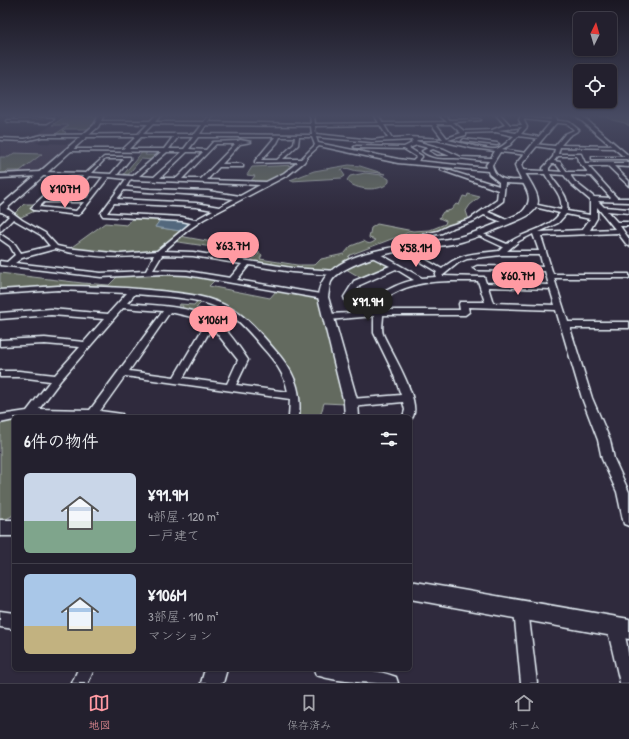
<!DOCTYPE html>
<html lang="ja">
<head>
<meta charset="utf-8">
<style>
	:root { --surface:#23202e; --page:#2b2836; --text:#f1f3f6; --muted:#a3a3aa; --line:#403e4a; --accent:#ff9aa2 }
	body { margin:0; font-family:"Patrick Hand","Klee One",sans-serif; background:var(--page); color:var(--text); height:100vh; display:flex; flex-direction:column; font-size:15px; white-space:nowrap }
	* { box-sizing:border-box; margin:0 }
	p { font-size:13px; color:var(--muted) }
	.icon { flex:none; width:22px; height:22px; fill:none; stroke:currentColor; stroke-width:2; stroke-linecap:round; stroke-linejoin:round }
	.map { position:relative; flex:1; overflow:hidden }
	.details { position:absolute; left:12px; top:415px; width:400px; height:256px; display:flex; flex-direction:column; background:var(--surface); border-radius:6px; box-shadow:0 1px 3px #0004,0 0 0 1px var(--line) }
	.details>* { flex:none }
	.needle { width:26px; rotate:5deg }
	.tools { position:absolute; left:573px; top:12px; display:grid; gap:8px }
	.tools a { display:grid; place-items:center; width:44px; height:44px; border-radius:6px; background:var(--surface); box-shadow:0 1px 3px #0004,0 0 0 1px var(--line); font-size:20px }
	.price { position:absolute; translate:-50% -34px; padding:0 9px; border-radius:14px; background:var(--accent); color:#111; font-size:13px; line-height:26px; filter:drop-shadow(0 1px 2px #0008) }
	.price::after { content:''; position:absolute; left:50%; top:24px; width:12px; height:9px; margin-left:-6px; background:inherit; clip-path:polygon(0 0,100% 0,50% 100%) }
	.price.selected { background:#222; color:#fff }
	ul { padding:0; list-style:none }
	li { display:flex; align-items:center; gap:12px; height:100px; padding:0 12px }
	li+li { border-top:1px solid var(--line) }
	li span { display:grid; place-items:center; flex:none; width:112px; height:80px; border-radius:6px; color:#555 }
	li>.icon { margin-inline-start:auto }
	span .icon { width:48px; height:48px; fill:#fffc; stroke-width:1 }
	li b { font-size:17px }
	h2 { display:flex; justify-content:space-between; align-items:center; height:48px; padding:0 12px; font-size:17px }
	.tabs { display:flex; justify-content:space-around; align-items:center; height:56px; border-top:1px solid var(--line); background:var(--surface); font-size:11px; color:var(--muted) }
	.tabs a { display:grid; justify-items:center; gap:2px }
	.tabs .selected { color:var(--accent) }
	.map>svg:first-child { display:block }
</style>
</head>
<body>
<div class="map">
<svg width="629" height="683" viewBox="0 0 629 683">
	<rect width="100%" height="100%" fill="#2f2a3d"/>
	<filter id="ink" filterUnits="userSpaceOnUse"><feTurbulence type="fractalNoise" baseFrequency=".025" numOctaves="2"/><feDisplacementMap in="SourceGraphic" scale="8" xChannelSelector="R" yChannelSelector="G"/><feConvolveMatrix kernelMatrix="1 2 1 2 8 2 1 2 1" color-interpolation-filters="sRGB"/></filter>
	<g filter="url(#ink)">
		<g fill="#423a50">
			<polygon points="52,125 70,125 54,135 33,137"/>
			<polygon points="46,136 36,143 72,144 36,174 0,176 0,140 27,141"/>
		</g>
		<g fill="#636a5e" stroke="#a6aeab">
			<polygon points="589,115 629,115 628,123 629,126 625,123 612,120 607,117"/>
			<polygon points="66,116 99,117 89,129 65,129 63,131 66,132 64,134 83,134 54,135 69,125 52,125"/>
			<polygon points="143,151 148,151 145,155 158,155 153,160 141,159 127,176 123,175"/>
			<polygon points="14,153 42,154 20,171 7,171 2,176 0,176 0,157 9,157"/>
			<polygon points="296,165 268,182 250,182 255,176 247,175 252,167"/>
			<path d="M349,165L360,166L385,174C376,172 368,172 359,171C352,171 348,166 341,170L345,176L342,178L291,181L290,180L314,171Z"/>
			<path d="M365,173L382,175L389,179V182C382,192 354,191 347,180L350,176Z"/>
			<path d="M468,194L480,197L470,205L466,211L469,220L437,232L421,235L407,233L350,255L348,257L351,260C343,263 333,270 325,271C306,274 269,265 250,261L259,254L172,241L180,235L185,237L256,250L262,255L260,259L297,265H313L316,264L321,259L344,254L351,246L364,241C368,244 370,245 376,240L369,238L371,228L377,224L413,231L430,230L445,224L446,221L439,218L443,212L451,210L456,204L459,205L463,196L467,197Z"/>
			<polygon points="24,204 35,204 31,209 37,210 19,218 14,214"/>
			<polygon points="132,219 160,220 155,227 181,231 157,252 125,254 69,249 105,223 127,225"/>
			<polygon points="374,258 377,258 391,266 363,279 346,269"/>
			<polygon points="0,273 82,283 109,285 118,276 152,274 181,274 215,280 209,286 270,298 276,291 316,298 318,299 345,404 324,403 320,417 297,417 296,388 231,309 208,299 82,286 47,286 0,291"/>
			<polygon points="198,300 203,301 196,308 212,310 210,311 221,316 214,318 205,314 203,316 181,310 183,306 179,306 180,304 194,305"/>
			<polygon points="14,419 14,513 12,516 0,522 0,422"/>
		</g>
		<polygon fill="#52687d" stroke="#8e9fae" points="160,220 181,220 191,223 180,231 155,227"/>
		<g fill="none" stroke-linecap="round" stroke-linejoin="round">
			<defs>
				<g id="street">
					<path d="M156,115H161L155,122H204L209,115H213L208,122L311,124L310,115H314L315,124L379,123L374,115H378L383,123L447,122L439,115H444L450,120L479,119L481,120L453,122L464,131L492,130L505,125L496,115H501L510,125H522L519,120L521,115H525L524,117L569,122L579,130L569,136L561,145L617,146V147L615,148L560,147L558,154H581L585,163H629V167L614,166L629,181V186L608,166H588L617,198H629V202L598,201L604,207L629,209V213L607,211L617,222H629V226H620L629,239V246L627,245L618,233L541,236L553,274H629V278H554L568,322H629V328H570L592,398L610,440L614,459L629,492V526L624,524L623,520L617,492L602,459L598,440L582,398L556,310L468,307L469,312L465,315H383C383,321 381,329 383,334C389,349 427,408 410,420V417H403L405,410L403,402L351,407L347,406L346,403L347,400L351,399L401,395L392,370L374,333V316L328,320L324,317L328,314L350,313L344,297L354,281L390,266L372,257V253H378L422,278L436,277L435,275L437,272L397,248L412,237L438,231L448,226L470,219L497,200L498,190L441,170V168L499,186V182L489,174L488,171L398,163L319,146L308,156L304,162L288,175L204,219L188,230L164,251L193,252L292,268L336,271L337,273L333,275L292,272L249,265L237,280L326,295L327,297L323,299L187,275L163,274L101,277L0,265V261L7,262L15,255L10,246L0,239V234L15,244L21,253L50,246L41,235L13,219L2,230L0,231V225L9,216L0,211L1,207L9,210L22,220L45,233L57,246L66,248L121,254L157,251L191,223L182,221L103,216L101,213L126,179L109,177L80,214L78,215L34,210L31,208L49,191L69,190L83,176H41L0,178V174L40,172L86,173L104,157H130V159L117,175L133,176L161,152L68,151L66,150L68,149H123L136,137H42L25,141L0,140V138L25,139L42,135L138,134L148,124L99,123L97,122L99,121H150ZM523,119L568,124L574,130L565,134L555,146L533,144V145L535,146L555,149L553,157L543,168L544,171L520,170L517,172L520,174H545C551,186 564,195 561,210L533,204L530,206L560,213C550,229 522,232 507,244L481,233H477V235L503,247L499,251C475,254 461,252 442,269L405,248L416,239L442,233L452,228L474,221L484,215L505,223H509V221L488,212L503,201L505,183L526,184L529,182L526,180C511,180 496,183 492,165L500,152L528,155V154L526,153L502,149L510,145L518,136L542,139L540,137L521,134L527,127ZM153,124L202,125L195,134H143ZM436,124H451L461,133L447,138ZM206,125L311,126L312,135L200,134ZM380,125L388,138L372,140L316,134L315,126ZM384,125H432L443,139L409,137L392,138ZM522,127L516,133L498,130ZM496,132L514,136C509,140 502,148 496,149C487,150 458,142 448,140L466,135V133ZM141,137H173L164,149H129ZM178,137H193L184,149H169ZM198,137H275L255,161V163L298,162L284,173L266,182L207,180L219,167H243V165L241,164H222L240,144L251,142L240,140L238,141L213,142L206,150L189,149ZM280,137H295L294,144L277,160H261L277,143ZM299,137H312L315,145L301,159H283L298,145ZM316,137L372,142L413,140L411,142L412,143L404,147L356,146L354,147L356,148L404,149L417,157L413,161L398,159L318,143ZM417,140H437L472,148L495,151L491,158L461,157L444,149L416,141ZM216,144H235L201,179H182ZM417,145L428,148L422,151C432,159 442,158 454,158C465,158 478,161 489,161L486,165L487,168L418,161L422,157V156L409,148ZM433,149L450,156H437L428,151ZM167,152H182L154,177L139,176ZM187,152H203L177,178H160ZM558,156H577L578,161L588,172H567L560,162L554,161ZM105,159H124L111,174L92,173ZM552,164H556L562,172L549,171V168ZM550,174L564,175L571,184L590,200V215L567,211C570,195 557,187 550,174ZM570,175L591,176L611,198L594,197L575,182ZM89,176L103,177L87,198H48L52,194L73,193ZM131,179L134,180L260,185L240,196L208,191L150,189L126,187ZM124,190C161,194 198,193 234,199L219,207L196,203L117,199ZM44,202H84L76,211L39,207ZM114,203L196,207L213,210L195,220L182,217L107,213ZM597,207L615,229L590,230L597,218ZM566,214L590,219L582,230L539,232L558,223ZM533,234L539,251H507L519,241ZM55,249C87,258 121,258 154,255L146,271L101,273L15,263L22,258ZM162,255L193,256L242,264L230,278L187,271L153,270ZM501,255H540L543,267L477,266L473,268L477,270L545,271L549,285L486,283L484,277H481L442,276L458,263L467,259ZM396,269L414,280C400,283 388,289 376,297L374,311L358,312L352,297L360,285ZM455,281H478L485,302H460L459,304L460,310H383V300C405,284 428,281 455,281ZM488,287L550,289L555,305L493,303Z"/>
					<polygon points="14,117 52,118 54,119 47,123 8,122 6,121 8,120 47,120 15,119"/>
					<polygon points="464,139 497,143 499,144 497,145 462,141"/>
					<polygon points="594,157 628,157 629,159 592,159 592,157"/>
					<path d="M58,286C89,286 119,287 149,290C177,293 207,294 232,309C248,318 261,334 274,349C293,370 302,388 299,417H289L290,399L125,376L100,411L122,414L123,417H14V420L0,423V415L27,411L50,381L19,377H0V371H19L55,375L80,347L45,344L0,346V340L45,338L84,342L104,319L51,315L0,319V313L51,309L108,314L127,293L58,290L0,294V290ZM135,294C167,297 205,296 232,316C244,325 253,336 262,347C274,360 285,374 288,392L236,385L248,360C239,347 229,331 217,322C194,305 154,306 127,303ZM123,308L163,311L90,410L39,409L60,381ZM170,312L192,317L206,323L174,377L129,371ZM212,327L238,360L227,384L183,378Z"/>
					<polygon points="521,603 526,605 528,610 537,683 521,683 514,610 516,605"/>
					<polygon points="0,611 14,613 14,629 0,627"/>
					<path d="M615,619L620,622C629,642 629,662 629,683H620L607,627L610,622Z"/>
					<polygon points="78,669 94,669 88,683 72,683"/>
					<path d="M314,669C341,669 370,667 396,677L398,683C371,683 342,683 316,675Z"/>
				</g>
				<g id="secondary">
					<polygon points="99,115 104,115 98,127 3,212 0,212 0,206 94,125"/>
					<path d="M548,115H554L557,119V122L521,165C525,176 538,190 538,201C537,213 524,218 514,222C495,230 477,238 457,243C440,247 422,247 405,250C386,253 340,265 331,282C329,287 329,292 328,297L358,403L359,417H345L344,403L318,297C321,245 421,246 459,237C480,232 500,222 521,213C540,196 519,184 515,165L551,122V119Z"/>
					<polygon points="575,115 581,115 629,156 629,161"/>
					<rect x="0" y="520" width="14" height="16"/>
					<polygon points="410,581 629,619 629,639 410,599"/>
					<polygon points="205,669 227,669 223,683 201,683"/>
				</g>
			</defs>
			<use href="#street" stroke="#e8f1f8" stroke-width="3"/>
			<use href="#secondary" stroke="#e8f1f8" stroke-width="3"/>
			<use href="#street" fill="#2f2a3d" fill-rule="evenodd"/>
			<use href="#secondary" fill="#2f2a3d" fill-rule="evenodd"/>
		</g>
	</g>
	<linearGradient id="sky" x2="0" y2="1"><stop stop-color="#1a1722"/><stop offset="0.55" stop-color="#474a62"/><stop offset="1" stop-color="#474a62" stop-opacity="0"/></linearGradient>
	<rect width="629" height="211" fill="url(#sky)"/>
</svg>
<div class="tools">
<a><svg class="needle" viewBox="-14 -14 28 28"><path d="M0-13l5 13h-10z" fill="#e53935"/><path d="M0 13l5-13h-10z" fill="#a3a3aa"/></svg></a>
<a><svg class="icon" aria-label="locate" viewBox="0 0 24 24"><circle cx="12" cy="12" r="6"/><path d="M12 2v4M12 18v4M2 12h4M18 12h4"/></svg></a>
</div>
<b class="price" style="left:65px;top:209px">¥107M</b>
<b class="price" style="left:233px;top:266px">¥63.7M</b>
<b class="price" style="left:416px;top:268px">¥58.1M</b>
<b class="price" style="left:518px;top:296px">¥60.7M</b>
<b class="price selected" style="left:368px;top:322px">¥91.9M</b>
<b class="price" style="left:213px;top:340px">¥106M</b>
<section class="details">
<h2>6件の物件<svg class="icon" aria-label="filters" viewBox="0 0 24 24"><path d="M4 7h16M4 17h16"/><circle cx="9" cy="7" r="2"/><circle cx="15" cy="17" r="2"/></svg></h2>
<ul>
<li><span style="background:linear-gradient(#c9d6e8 60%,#7fa58c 0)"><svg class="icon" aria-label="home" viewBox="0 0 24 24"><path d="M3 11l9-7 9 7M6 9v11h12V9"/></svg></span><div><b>¥91.9M</b><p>4部屋 · 120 m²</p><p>一戸建て</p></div></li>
<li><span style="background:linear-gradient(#a9c7e8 65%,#c2b280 0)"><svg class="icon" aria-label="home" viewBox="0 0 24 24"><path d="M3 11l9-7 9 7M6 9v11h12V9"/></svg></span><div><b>¥106M</b><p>3部屋 · 110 m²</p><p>マンション</p></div></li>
</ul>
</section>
</div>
<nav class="tabs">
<a class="selected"><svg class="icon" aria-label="map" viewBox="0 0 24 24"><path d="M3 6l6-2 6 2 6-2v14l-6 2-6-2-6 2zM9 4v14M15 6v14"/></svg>地図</a>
<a><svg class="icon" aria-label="saved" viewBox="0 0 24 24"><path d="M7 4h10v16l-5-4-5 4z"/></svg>保存済み</a>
<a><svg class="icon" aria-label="home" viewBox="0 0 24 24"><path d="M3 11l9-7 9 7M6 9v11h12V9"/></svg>ホーム</a>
</nav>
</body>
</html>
